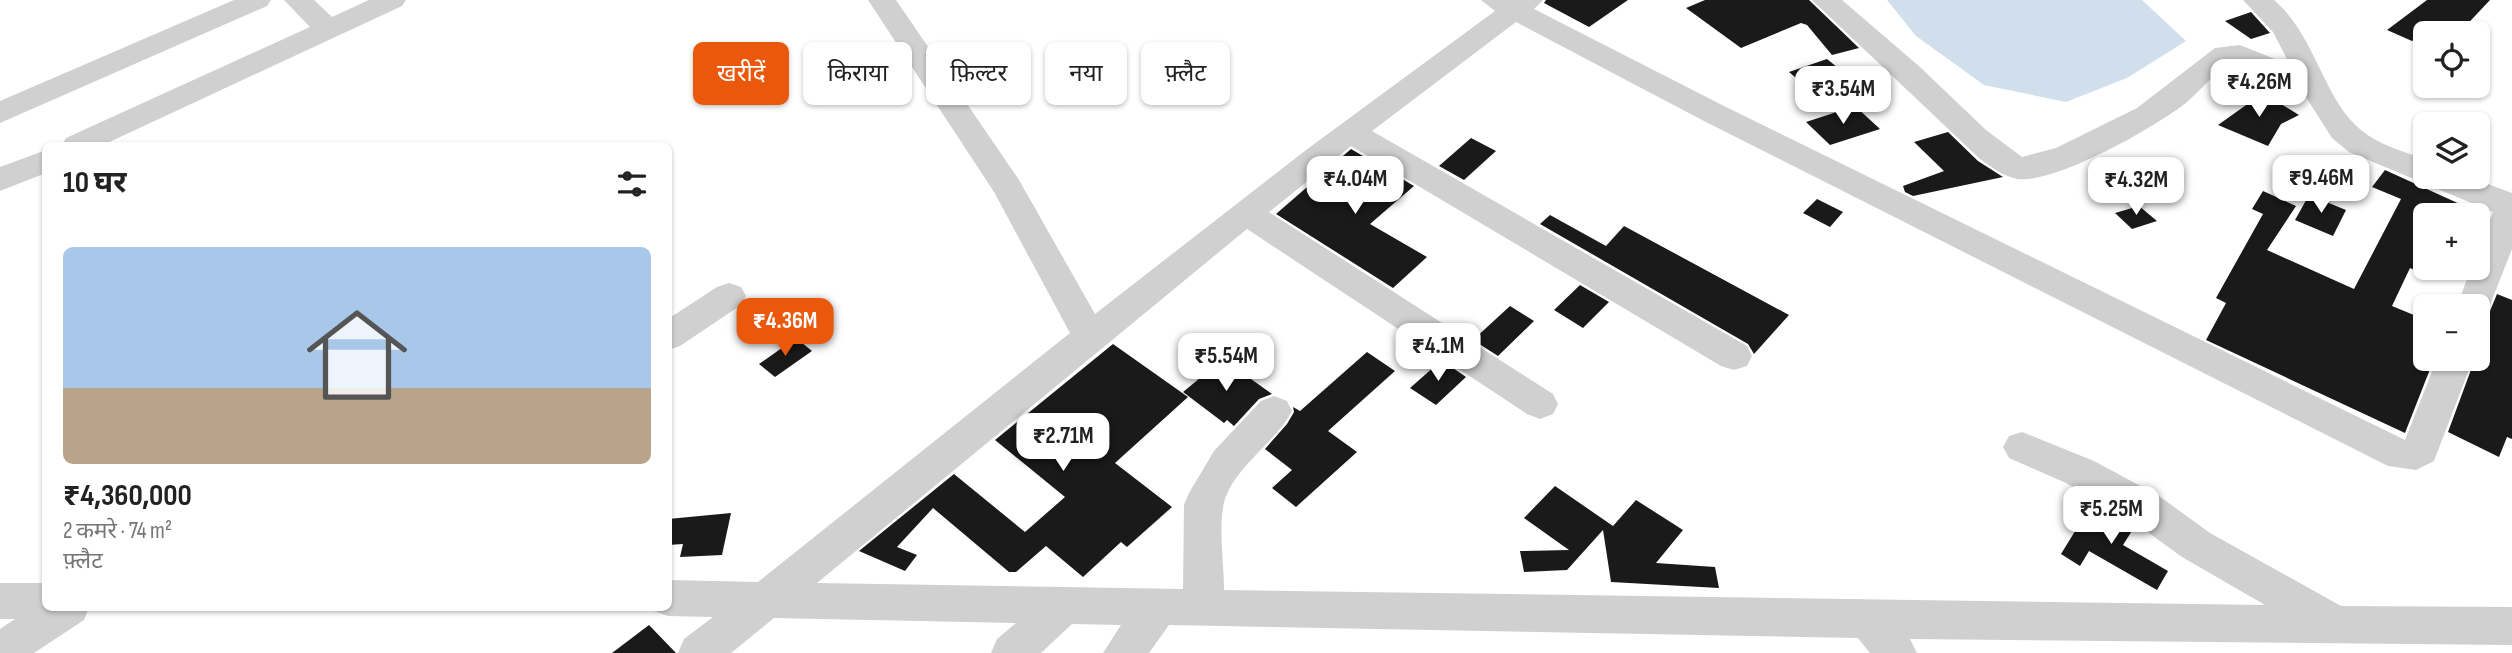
<!DOCTYPE html>
<html lang="hi">
<head>
<meta charset="utf-8">
<style>
	:root { --surface:#fff; --page:#f6f6f6; --text:#222; --muted:#767676; --accent:#ea580c }
	body { margin:0; font-family:"Sofia Sans Condensed","Noto Sans Devanagari",sans-serif; background:var(--page); color:var(--text); height:100vh; display:flex; flex-direction:column; font-size:26px; white-space:nowrap }
	* { box-sizing:border-box; margin:0 }
	p { font-size:23px; color:var(--muted) }
	.icon { flex:none; width:38px; height:38px; fill:none; stroke:currentColor; stroke-width:2; stroke-linecap:round; stroke-linejoin:round }
	.map { position:relative; flex:1; overflow:hidden }
	.side { position:absolute; left:42px; top:142px; width:630px; height:469px; display:flex; flex-direction:column; background:var(--surface); border-radius:10px; box-shadow:0 2px 5px #0004 }
	.side>* { flex:none }
	.top-card { position:absolute; left:693px; top:42px; width:665px; height:63px; display:flex; gap:14px }
	.fabs { position:absolute; left:2413px; top:21px; display:grid; gap:14px }
	.fabs a { display:grid; place-items:center; width:77px; height:77px; border-radius:10px; background:var(--surface); box-shadow:0 2px 5px #0004; font-size:35px }
	.price { position:absolute; translate:-50% -60px; padding:0 16px; border-radius:14px; background:#fff; color:#222; font-size:23px; line-height:46px; filter:drop-shadow(0 2px 4px #0008) }
	.price::after { content:''; position:absolute; left:50%; top:42px; width:21px; height:16px; margin-left:-10px; background:inherit; clip-path:polygon(0 0,100% 0,50% 100%) }
	.price.current { background:var(--accent); color:#fff }
	ul { padding:0; list-style:none }
	li { display:grid; align-content:center; gap:14px; height:371px; padding:0 21px }
	li span { display:grid; place-items:center; height:217px; border-radius:10px; color:#555 }
	li>.icon { margin-inline-start:auto }
	span .icon { width:126px; height:126px; fill:#fffc; stroke-width:1 }
	li b { font-size:30px }
	h2 { display:flex; justify-content:space-between; align-items:center; height:84px; padding:0 21px; font-size:30px }
	.tag { padding:0 24px; border-radius:10px; background:var(--surface); box-shadow:0 2px 5px #0004; font-size:24px; line-height:63px }
	.tag.current { background:var(--accent); color:#fff }
	.map>svg:first-child { display:block }
</style>
</head>
<body>
<div class="map">
<svg width="2512" height="653" viewBox="0 0 2512 653">
	<rect width="100%" height="100%" fill="#fff"/>
	<polygon fill="#d1dfec" points="1887,0 2142,0 2186,41 2127,78 2066,102 1984,85 1916,36"/>
	<g fill="#1a1a1a">
		<polygon points="1546,0 1628,0 1589,27 1544,3"/>
		<polygon points="1705,0 1809,0 1859,48 1832,55 1807,25 1801,23 1741,48 1686,8"/>
		<polygon points="2427,0 2490,0 2459,33 2437,33 2427,29 2412,41 2387,30"/>
		<polygon points="2251,12 2270,33 2251,39 2225,21"/>
		<polygon points="1827,59 1854,81 1816,95 1789,72"/>
		<polygon points="2263,93 2299,115 2281,124 2268,146 2218,125"/>
		<polygon points="1855,106 1880,129 1830,145 1806,122"/>
		<polygon points="1948,132 1978,161 2003,177 1913,196 1905,192 1903,186 1944,171 1914,142"/>
		<polygon points="1471,138 1496,151 1464,180 1439,166"/>
		<polygon points="1351,149 1414,186 1370,224 1427,257 1393,288 1276,214"/>
		<polygon points="2385,170 2484,215 2426,215 2426,275 2410,268 2392,306 2426,320 2426,359 2434,359 2405,433 2206,340 2226,303 2216,298 2263,214 2252,209 2263,191 2296,206 2267,250 2354,289 2401,199 2372,187"/>
		<polygon points="2309,195 2346,210 2333,236 2295,220"/>
		<polygon points="1817,199 1843,212 1830,227 1803,213"/>
		<polygon points="2139,206 2157,221 2132,229 2115,213"/>
		<polygon points="1550,215 1606,246 1624,226 1789,315 1754,354 1748,344 1540,224"/>
		<polygon points="1580,285 1609,302 1583,328 1554,310"/>
		<polygon points="2497,294 2512,300 2512,439 2507,437 2499,457 2448,432 2475,359 2478,359 2478,320 2488,316"/>
		<polygon points="1510,306 1534,321 1498,356 1473,340"/>
		<polygon points="796,338 812,351 775,377 759,364"/>
		<polygon points="1113,344 1188,397 1115,463 1172,507 1127,547 1121,542 1083,577 1046,546 1016,572 1009,572 933,508 897,547 917,555 905,571 859,551 954,474 1025,532 1065,497 995,440"/>
		<polygon points="1367,352 1395,371 1328,431 1357,452 1296,507 1272,488 1292,470 1265,449 1287,424 1294,412 1293,407 1300,411"/>
		<polygon points="1223,359 1272,394 1259,399 1234,426 1227,420 1224,423 1183,392"/>
		<polygon points="1447,364 1466,377 1436,405 1410,388 1435,366 1441,369"/>
		<polygon points="1555,486 1613,526 1636,500 1683,530 1656,563 1715,567 1719,588 1611,582 1603,530 1567,570 1524,572 1520,551 1569,550 1524,518"/>
		<polygon points="2093,502 2135,526 2123,545 2168,571 2157,590 2089,551 2080,566 2061,554"/>
		<polygon points="731,513 722,555 680,557 683,544 668,545 668,519"/>
		<polygon points="649,625 676,653 612,653"/>
	</g>
	<g fill="none" stroke-linecap="round" stroke-linejoin="round">
		<g fill="#d0d0d0" fill-rule="evenodd">
			<polygon points="234,0 271,0 267,6 0,123 0,101"/>
			<polygon points="284,0 314,0 332,17 369,0 406,0 402,6 103,145 62,145 66,138 310,27"/>
			<path d="M868,0H896L1019,180L1095,314L1306,150L1495,11L1481,0H1543L1534,9L1724,106L2405,440L2437,359H2473L2434,461L2416,470L2388,466L1702,120L1516,22L1372,131L1747,346L1752,356L1747,366L1734,370L1721,366L1351,146L1269,212L1553,394L1558,404L1553,414L1540,419L1527,414L1247,229L817,583L1183,589L1184,505L1189,493L1214,451L1261,401L1274,396L1287,401L1292,411C1276,443 1228,471 1223,508C1219,533 1224,564 1224,590L2265,605L2182,557L2131,520L2066,483L2009,458L2003,447L2009,436L2022,432L2094,461L2159,496L2210,533L2341,606L2512,607V645L1910,639L1917,653H1870L1858,638L1169,625L1149,653H1103L1121,625L1072,624L1041,653H991L997,639L1016,623L774,618L731,653H678L684,639L713,617L668,616L654,611L652,607H668V580L758,582L1070,333L994,192Z"/>
			<path d="M1812,0H1842L1920,67L1986,130L2022,157L2056,148L2137,108L2215,48L2240,45L2290,65L2273,32L2243,0H2274C2316,36 2323,99 2361,130C2379,145 2404,152 2426,159V177H2469L2512,193V249L2486,315L2478,318V306H2457L2471,268H2478V251L2493,212L2349,152L2332,138L2304,94L2236,63C2219,67 2200,91 2186,103C2155,127 2056,184 2017,179C2003,176 1991,167 1980,159Z"/>
			<polygon points="46,150 46,173 0,191 0,167"/>
			<polygon points="729,283 741,287 746,296 741,305 680,346 668,350 668,319 717,287"/>
			<polygon points="0,583 46,583 46,607 89,607 84,620 34,653 0,653 0,629 15,619 0,619"/>
		</g>
	</g>
</svg>
<div class="fabs">
<a><svg class="icon" aria-label="locate" viewBox="0 0 24 24"><circle cx="12" cy="12" r="6"/><path d="M12 2v4M12 18v4M2 12h4M18 12h4"/></svg></a>
<a><svg class="icon" aria-label="layers" viewBox="0 0 24 24"><path d="M12 4l9 5-9 5-9-5zM3 14l9 5 9-5"/></svg></a>
<a>+</a>
<a>−</a>
</div>
<b class="price" style="left:2259px;top:119px">₹4.26M</b>
<b class="price" style="left:1843px;top:126px">₹3.54M</b>
<b class="price" style="left:2321px;top:215px">₹9.46M</b>
<b class="price" style="left:1355px;top:216px">₹4.04M</b>
<b class="price" style="left:2136px;top:217px">₹4.32M</b>
<b class="price current" style="left:785px;top:358px">₹4.36M</b>
<b class="price" style="left:1438px;top:383px">₹4.1M</b>
<b class="price" style="left:1226px;top:393px">₹5.54M</b>
<b class="price" style="left:1063px;top:473px">₹2.71M</b>
<b class="price" style="left:2111px;top:546px">₹5.25M</b>
<div class="top-card">
<a class="tag current">खरीदें</a>
<a class="tag">किराया</a>
<a class="tag">फ़िल्टर</a>
<a class="tag">नया</a>
<a class="tag">फ़्लैट</a>
</div>
<section class="side">
<h2>10 घर<svg class="icon" aria-label="filters" viewBox="0 0 24 24"><path d="M4 7h16M4 17h16"/><circle cx="9" cy="7" r="2"/><circle cx="15" cy="17" r="2"/></svg></h2>
<ul>
<li><span style="background:linear-gradient(#a9c7e8 65%,#b9a48a 0)"><svg class="icon" aria-label="home" viewBox="0 0 24 24"><path d="M3 11l9-7 9 7M6 9v11h12V9"/></svg></span><div><b>₹4,360,000</b><p>2 कमरे · 74 m²</p><p>फ़्लैट</p></div></li>
</ul>
</section>
</div>
</body>
</html>
